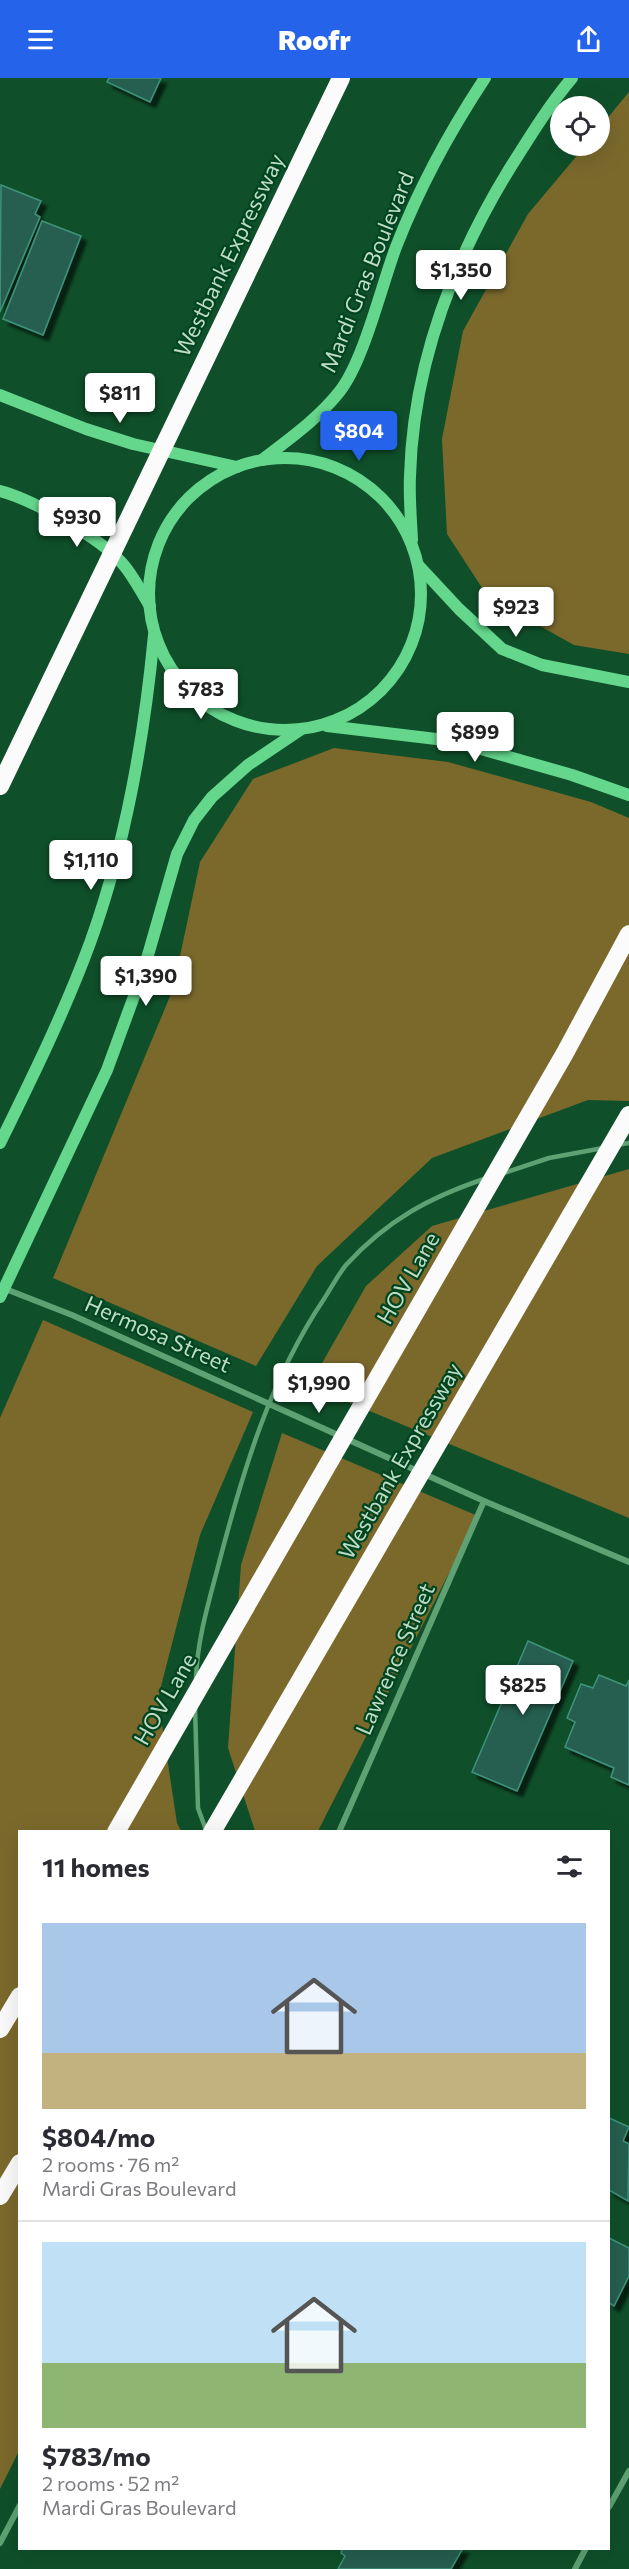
<!DOCTYPE html>
<html lang="en">
<head>
<meta charset="utf-8">
<style>
	:root { --surface:#fff; --page:#f7f7f7; --text:#2b2b33; --muted:#7c7c81; --line:#e1e1e2; --accent:#2563eb }
	body { margin:0; font-family:Commissioner,sans-serif; background:var(--page); color:var(--text); height:100vh; display:flex; flex-direction:column; font-size:22px; white-space:nowrap }
	* { box-sizing:border-box; margin:0 }
	p { font-size:20px; color:var(--muted) }
	.icon { flex:none; width:33px; height:33px; fill:none; stroke:currentColor; stroke-width:2; stroke-linecap:round; stroke-linejoin:round }
	.map { position:relative; flex:1; overflow:hidden }
	.drawer { position:absolute; left:18px; top:1752px; width:592px; height:720px; display:flex; flex-direction:column; background:var(--surface); border-radius:0px; box-shadow:0 6px 24px #0002 }
	.drawer>* { flex:none }
	.tools { position:absolute; left:550px; top:18px; display:grid; gap:12px }
	.tools a { display:grid; place-items:center; width:60px; height:60px; border-radius:50%; background:var(--surface); box-shadow:0 6px 24px #0002; font-size:30px }
	.price { position:absolute; translate:-50% -51px; padding:0 14px; border-radius:6px; background:#fff; color:#222; font-size:20px; line-height:39px; filter:drop-shadow(0 2px 3px #0008) }
	.price::after { content:''; position:absolute; left:50%; top:36px; width:18px; height:14px; margin-left:-9px; background:inherit; clip-path:polygon(0 0,100% 0,50% 100%) }
	.price.on { background:var(--accent); color:#fff }
	ul { padding:0; list-style:none }
	li { display:grid; align-content:center; gap:12px; height:318px; padding:0 24px }
	li+li { border-top:2px solid var(--line) }
	li span { display:grid; place-items:center; height:186px; border-radius:0px; color:#555 }
	li>.icon { margin-inline-start:auto }
	span .icon { width:108px; height:108px; fill:#fffc; stroke-width:1 }
	li b { font-size:26px }
	h2 { display:flex; justify-content:space-between; align-items:center; height:72px; padding:0 24px; font-size:26px }
	header { display:flex; justify-content:space-between; align-items:center; height:78px; padding:0 24px; background:var(--accent); color:#fff; font-size:27px; font-weight:800 }
	.map>svg:first-child { display:block }
</style>
</head>
<body>
<header><svg class="icon" aria-label="menu" viewBox="0 0 24 24"><path d="M4 6h16M4 12h16M4 18h16"/></svg>Roofr<svg class="icon" aria-label="share" viewBox="0 0 24 24"><path d="M12 15V3M7 8l5-5 5 5M5 13v7h14v-7"/></svg></header>
<div class="map">
<svg width="629" height="2491" viewBox="0 0 629 2491">
	<defs>
		<filter id="shadow"><feDropShadow dx="5.5" dy="5.5" stdDeviation="1.5" flood-color="#0009"/></filter>
	</defs>
	<rect width="100%" height="100%" fill="#0f502a"/>
	<g fill="#7b692c">
		<polygon points="629,14 629,576 574,567 488,519 447,456 442,361 463,253 528,136 585,68 600,68 600,49"/>
		<polygon points="334,670 448,684 591,724 629,740 629,1023 588,1022 432,1080 317,1188 256,1288 53,1200 173,911 200,784 253,701"/>
		<polygon points="629,1091 629,1440 309,1308 366,1208 432,1148"/>
		<polygon points="43,1242 253,1334 200,1457 158,1620 177,1745 181,1753 20,1754 20,2371 0,2411 0,1340"/>
		<polygon points="282,1355 478,1438 318,1753 255,1753 228,1670 241,1487"/>
	</g>
	<g fill="#285f50" stroke="#3e927c" stroke-width="1.5" filter="url(#shadow)">
		<polygon points="109,0 161,0 150,24 107,4"/>
		<polygon points="1,107 41,123 35,136 40,139 0,234"/>
		<polygon points="42,143 81,158 43,257 3,241"/>
		<polygon points="528,1563 573,1583 517,1713 472,1694"/>
		<polygon points="599,1597 626,1608 629,1602 629,1707 611,1699 614,1690 565,1669 575,1644 567,1640 581,1606 593,1610"/>
		<polygon points="609,2040 629,2049 623,2063 629,2066 628,2123 609,2112"/>
		<polygon points="609,2160 629,2170 629,2198 614,2228 609,2225"/>
		<polygon points="343,2470 463,2470 451,2491 338,2491 345,2478 341,2475"/>
	</g>
	<g fill="none" stroke-linecap="round" stroke-linejoin="round">
		<g stroke="#5ea273" stroke-width="4.5">
			<polyline points="617,1067 629,1065"/>
			<polyline points="504,1095 549,1080 603,1070"/>
			<path d="M196,1601C197,1562 209,1523 219,1485C243,1393 270,1301 324,1221C331,1210 338,1197 346,1187C387,1142 430,1119 487,1100"/>
			<polyline points="195,1630 198,1730 206,1752"/>
		</g>
		<g stroke="#5ea273" stroke-width="6">
			<polyline points="3,1210 72,1237 484,1423 629,1484"/>
			<polyline points="339,1754 484,1423"/>
			<polyline points="609,2429 629,2393"/>
			<polyline points="0,2465 20,2427"/>
			<polyline points="575,2491 586,2470"/>
		</g>
		<g stroke="#65d78d" stroke-width="12">
			<polyline points="0,317 86,351 133,366 237,389"/>
			<circle cx="285" cy="516" r="136"/>
			<path d="M262,382C289,361 318,341 340,313C364,282 381,209 396,169C419,110 450,53 485,0"/>
			<path d="M0,413C32,421 100,460 122,485C133,497 141,514 150,528"/>
			<path d="M412,462C411,441 409,419 410,398C413,288 453,183 510,90C529,60 549,27 572,0"/>
			<polyline points="419,488 459,531 502,571 542,587 629,604"/>
			<polyline points="327,648 453,663 572,697 629,717"/>
			<path d="M0,1065C32,1000 65,933 90,865C126,766 144,662 154,557"/>
			<polyline points="0,1219 107,992 144,891 177,776 194,742 212,719 248,687 300,652"/>
		</g>
		<g stroke="#fbfbfb" stroke-width="18">
			<polyline points="314,56 341,0"/>
			<polyline points="0,1951 20,1918"/>
			<polyline points="0,2118 20,2085"/>
		</g>
		<g stroke="#fbfbfb" stroke-width="18">
			<polyline points="0,708 314,56"/>
			<polyline points="116,1754 565,975 629,856"/>
			<polyline points="212,1754 629,1037"/>
		</g>
	</g>
	<g text-anchor="middle" stroke-width="4.5" stroke-linejoin="round" paint-order="stroke">
		<g font-size="22" fill="#bedcc5" stroke="#004520">
			<text transform="translate(229 177) rotate(-64)" y="8">Westbank Expressway</text>
			<text transform="translate(367 194) rotate(-68)" y="8">Mardi Gras Boulevard</text>
			<text transform="translate(408 1200) rotate(-60)" y="8">HOV Lane</text>
			<text transform="translate(158 1256) rotate(24)" y="8">Hermosa Street</text>
			<text transform="translate(400 1383) rotate(-60)" y="8">Westbank Expressway</text>
			<text transform="translate(395 1581) rotate(-66)" y="8">Lawrence Street</text>
			<text transform="translate(165 1621) rotate(-60)" y="8">HOV Lane</text>
		</g>
	</g>
</svg>
<div class="tools">
<a><svg class="icon" aria-label="locate" viewBox="0 0 24 24"><circle cx="12" cy="12" r="6"/><path d="M12 2v4M12 18v4M2 12h4M18 12h4"/></svg></a>
</div>
<b class="price" style="left:461px;top:223px">$1,350</b>
<b class="price" style="left:120px;top:346px">$811</b>
<b class="price on" style="left:359px;top:384px">$804</b>
<b class="price" style="left:77px;top:470px">$930</b>
<b class="price" style="left:516px;top:560px">$923</b>
<b class="price" style="left:201px;top:642px">$783</b>
<b class="price" style="left:475px;top:685px">$899</b>
<b class="price" style="left:91px;top:813px">$1,110</b>
<b class="price" style="left:146px;top:929px">$1,390</b>
<b class="price" style="left:319px;top:1336px">$1,990</b>
<b class="price" style="left:523px;top:1638px">$825</b>
<section class="drawer">
<h2>11 homes<svg class="icon" aria-label="filters" viewBox="0 0 24 24"><path d="M4 7h16M4 17h16"/><circle cx="9" cy="7" r="2"/><circle cx="15" cy="17" r="2"/></svg></h2>
<ul>
<li><span style="background:linear-gradient(#a9c7e8 70%,#c2b280 0)"><svg class="icon" aria-label="home" viewBox="0 0 24 24"><path d="M3 11l9-7 9 7M6 9v11h12V9"/></svg></span><div><b>$804/mo</b><p>2 rooms · 76 m²</p><p>Mardi Gras Boulevard</p></div></li>
<li><span style="background:linear-gradient(#bfe0f5 65%,#8fb573 0)"><svg class="icon" aria-label="home" viewBox="0 0 24 24"><path d="M3 11l9-7 9 7M6 9v11h12V9"/></svg></span><div><b>$783/mo</b><p>2 rooms · 52 m²</p><p>Mardi Gras Boulevard</p></div></li>
</ul>
</section>
</div>
</body>
</html>
